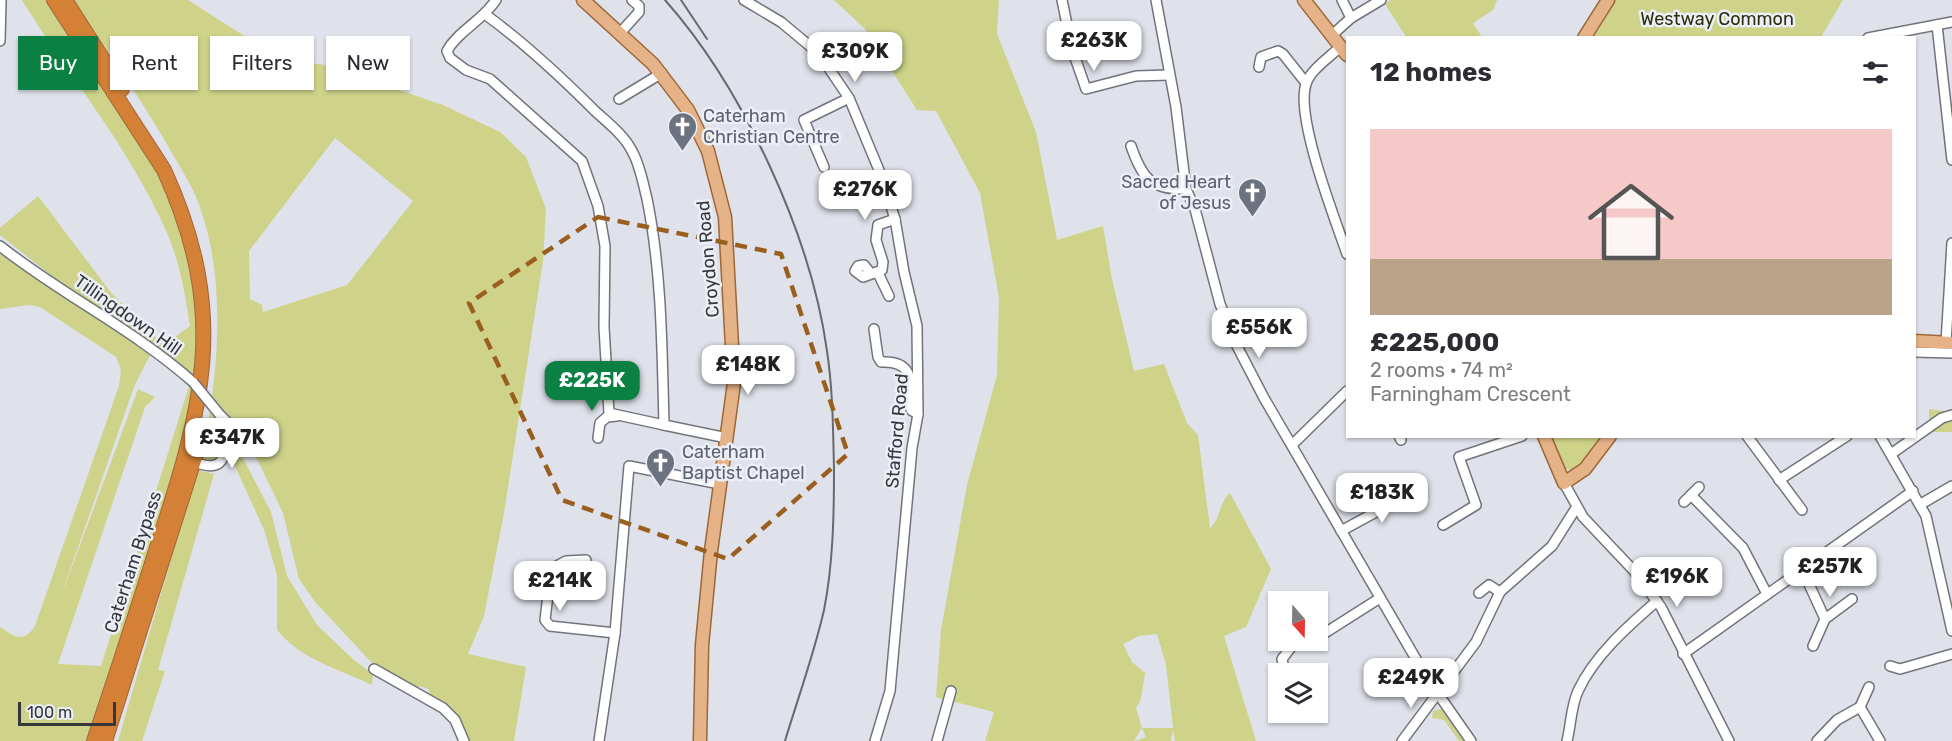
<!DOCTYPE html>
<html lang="en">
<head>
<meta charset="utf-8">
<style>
	:root { --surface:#fff; --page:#f2f2f3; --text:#2b2b33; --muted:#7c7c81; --accent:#0b8043 }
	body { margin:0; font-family:Rubik,sans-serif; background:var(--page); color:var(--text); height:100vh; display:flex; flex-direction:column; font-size:22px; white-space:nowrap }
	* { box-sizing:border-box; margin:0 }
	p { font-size:20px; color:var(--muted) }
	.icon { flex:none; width:33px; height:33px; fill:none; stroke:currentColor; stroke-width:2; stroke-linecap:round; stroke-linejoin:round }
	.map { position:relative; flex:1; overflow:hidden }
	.panel { position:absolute; left:1346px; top:36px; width:570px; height:402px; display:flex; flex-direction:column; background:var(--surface); border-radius:0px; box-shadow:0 2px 4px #0004 }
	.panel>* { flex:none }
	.hud { position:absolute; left:18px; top:36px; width:570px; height:54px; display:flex; gap:12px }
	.needle { width:39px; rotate:160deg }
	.buttons { position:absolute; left:1268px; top:591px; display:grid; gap:12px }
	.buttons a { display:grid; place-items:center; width:60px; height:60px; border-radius:0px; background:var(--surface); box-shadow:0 2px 4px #0004; font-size:30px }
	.scale { position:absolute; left:18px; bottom:15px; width:98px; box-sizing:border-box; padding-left:6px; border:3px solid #36373a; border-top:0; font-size:16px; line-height:21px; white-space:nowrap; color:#36373a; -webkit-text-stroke:4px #eceff8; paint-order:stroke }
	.price { position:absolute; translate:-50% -51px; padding:0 14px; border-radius:12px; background:#fff; color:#222; font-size:20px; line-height:39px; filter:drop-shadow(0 2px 3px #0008) }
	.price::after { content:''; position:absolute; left:50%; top:36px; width:18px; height:14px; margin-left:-9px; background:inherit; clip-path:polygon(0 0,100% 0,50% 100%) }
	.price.active { background:var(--accent); color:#fff }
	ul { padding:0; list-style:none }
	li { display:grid; align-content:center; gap:12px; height:318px; padding:0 24px }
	li span { display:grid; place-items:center; height:186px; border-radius:0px; color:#555 }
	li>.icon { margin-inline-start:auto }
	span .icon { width:108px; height:108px; fill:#fffc; stroke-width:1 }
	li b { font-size:26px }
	h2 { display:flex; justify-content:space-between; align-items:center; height:72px; padding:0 24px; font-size:26px }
	.tag { padding:0 21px; border-radius:0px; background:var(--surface); box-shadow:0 2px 4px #0004; font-size:21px; line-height:54px }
	.tag.active { background:var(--accent); color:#fff }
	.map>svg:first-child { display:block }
</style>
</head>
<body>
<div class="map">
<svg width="1952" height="741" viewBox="0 0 1952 741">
	<rect width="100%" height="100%" fill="#dfe2ea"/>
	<g fill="#ced389" fill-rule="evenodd">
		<path d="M22,0H49L158,171L179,217L200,308L197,377L52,276L0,235V228L38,196L112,294L164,345L190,326C185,295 180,262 167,233C130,148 70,78 22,0Z"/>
		<path d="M74,0H188L246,37L289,59L398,78L396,89L443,105L500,132L526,157L546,209L543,261L504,513L484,616L468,654L526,667L514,741H467L455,713L432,697L428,689L420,686L416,689L390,678L373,664L315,602L299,579L283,513L258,461L227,414L229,425L217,463L201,462C218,379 229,277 196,197C190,182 180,167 172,153C142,100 107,51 74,0ZM335,138L413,201L347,285L263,312L262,305L250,299L249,251Z"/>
		<path d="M834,0H999L997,34L1036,132L1057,240L1103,226L1112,279L1134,371L1164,364L1187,423L1198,435L1210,528C1220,520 1219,503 1230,493L1271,569L1246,627L1224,636L1256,741H1175L1173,730L1171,741H1135L1146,737L1142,728L1134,741H985L994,712L936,697L941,630L967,485L997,375L999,298L980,193L936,111L917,110L865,29ZM1157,634L1166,665L1173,728H1142L1136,708L1141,699L1145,673L1132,662L1123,644L1139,636Z"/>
		<polygon points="1391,0 1497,0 1493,10 1473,23 1482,37 1407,38 1385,4"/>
		<polygon points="1614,0 1843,0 1821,37 1591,38"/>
		<path d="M0,251L17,266L151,353L134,387L59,602L138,389L155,397L145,407L58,664L101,666L190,383L195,394L183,449L88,741H0V627C15,637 23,644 35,626L119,386L121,370L116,357L40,307L29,305L0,309Z"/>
		<polygon points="1929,409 1952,412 1952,432 1923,432 1929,421"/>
		<polygon points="1551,437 1603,437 1575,471 1566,469"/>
		<path d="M233,439L271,512L287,576L317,625L355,661L373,674L372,685C337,668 303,661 277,630V576L265,532L230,455Z"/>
		<polygon points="197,470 214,474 158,670 165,671 142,741 118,741"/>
		<polygon points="1444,708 1466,741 1459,741 1444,720 1432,718 1433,711"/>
	</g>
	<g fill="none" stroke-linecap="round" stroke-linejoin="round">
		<defs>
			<g id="minor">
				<path d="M496,0C482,21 457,32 447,51L450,58L466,70L490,79L582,161L598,206L605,246L604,327L609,413L664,425"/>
				<polyline points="744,0 781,22 811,47 828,67 849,98 881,175 895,219 904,272 917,326 918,414 912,448 890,691 875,741"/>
				<polyline points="1062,0 1072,49 1086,89 1136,76 1169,75"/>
				<polyline points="1156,0 1176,107 1186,189 1195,209 1220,304 1237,346 1264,398 1427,678 1471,741"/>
				<polyline points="1342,0 1351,18"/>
				<path d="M486,15C526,44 560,76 595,111C608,123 624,135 632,151C640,165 643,183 647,199C662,272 662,350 664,425L727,438"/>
				<polyline points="1937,25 1952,160"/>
				<polyline points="621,32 639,12 639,6 632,0"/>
				<polyline points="1331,36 1351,18 1381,0"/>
				<polyline points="1868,38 1952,22"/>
				<polyline points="0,41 1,0"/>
				<path d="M1340,47C1330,57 1310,70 1306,84C1295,117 1335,219 1347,254"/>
				<polyline points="1259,67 1261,57 1278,51 1283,54 1306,83"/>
				<polyline points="619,99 662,73"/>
				<path d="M1131,146C1142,178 1151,190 1186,189"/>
				<polyline points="824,167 804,120 849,98"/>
				<path d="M0,246C62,295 133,329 193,382"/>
				<polyline points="878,273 889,296"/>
				<polyline points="868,275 868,270 864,265 858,266 855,271 863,277 882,270 883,262 876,240 878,225 895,219"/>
				<path d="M874,329L878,357L881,362C916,360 910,384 911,410L918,414"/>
				<polyline points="1946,343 1952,243"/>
				<polyline points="1914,352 1952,353"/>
				<polyline points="1399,436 1401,440"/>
				<polyline points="1747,436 1802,510"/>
				<polyline points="1880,436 1926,516 1952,631"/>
				<polyline points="598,438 600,423 607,417 617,416"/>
				<polyline points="1292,445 1347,391"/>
				<polyline points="1891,454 1942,418 1952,415"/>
				<path d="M194,462C231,476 224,448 227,422L220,415"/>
				<polyline points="1779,480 1847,436"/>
				<polyline points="1564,483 1583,517 1634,571 1661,607 1729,741"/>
				<polyline points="1691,495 1743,548 1767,594"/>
				<polyline points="1684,502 1699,487"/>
				<polyline points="1921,504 1952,486"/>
				<polyline points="1443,525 1476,505 1459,457 1522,436"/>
				<polyline points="1341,531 1409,494"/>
				<polyline points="586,560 566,561 551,569 545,620 550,626 615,633"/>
				<polyline points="1802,569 1825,619 1813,646"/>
				<polyline points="1479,593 1489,585 1500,592"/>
				<polyline points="1825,619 1852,599"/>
				<polyline points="1317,638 1380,598"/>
				<polyline points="1683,654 1913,491"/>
				<polyline points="1890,666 1900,669 1952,654"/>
				<polyline points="374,669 443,708 455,720 464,741"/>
				<polyline points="1285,674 1282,659 1292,646 1309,640"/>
				<polyline points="1860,707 1869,687"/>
				<polyline points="599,741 615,633 629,466 720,484"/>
				<polyline points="937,741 951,691"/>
				<polyline points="1402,741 1476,642 1500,592 1552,546 1576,508"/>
				<path d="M1567,741C1571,725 1571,706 1578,691C1594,656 1628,626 1657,601"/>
				<polyline points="1817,741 1837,720 1860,707 1880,741"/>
			</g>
			<g id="major">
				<polyline points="583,0 653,64 688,110 708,151 725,217 734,383 711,551 702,645 700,741"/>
				<polyline points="1304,0 1347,55"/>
				<polyline points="1584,38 1608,0"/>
				<polyline points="1914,341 1952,343"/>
				<polyline points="1544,436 1564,483 1585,469 1610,436"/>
			</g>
			<g id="highway">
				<path d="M54,0L164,170C231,317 202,409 155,554C135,617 115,679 94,741"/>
				<polyline points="65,0 122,89"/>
				<polyline points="105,741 196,454"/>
			</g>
		</defs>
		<use href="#minor" stroke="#72747c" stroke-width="12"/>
		<use href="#major" stroke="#9d6738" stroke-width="15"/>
		<use href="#highway" stroke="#9d6738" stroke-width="16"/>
		<use href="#minor" stroke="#fff" stroke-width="9"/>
		<use href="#major" stroke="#e5b387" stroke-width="12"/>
		<use href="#highway" stroke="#d48137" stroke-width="14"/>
		<g stroke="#68696e" stroke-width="2">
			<path d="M665,0C743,88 811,235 827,351C833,391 833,430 834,469C834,516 833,565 824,610C814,654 798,698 785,741"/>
			<polyline points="681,0 707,39"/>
		</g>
		<defs>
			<polyline id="minor-bridge" points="193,382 220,415"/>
		</defs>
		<use href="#minor-bridge" stroke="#72747c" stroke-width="12" stroke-linecap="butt"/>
		<use href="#minor-bridge" stroke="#fff" stroke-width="9"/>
	</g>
	<path fill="none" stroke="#9a5f1f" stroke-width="4.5" stroke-dasharray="12 8" stroke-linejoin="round" d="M598,217L781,254L848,454L728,559L562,500L469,303Z"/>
	<defs>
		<symbol id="church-pin" viewBox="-11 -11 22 30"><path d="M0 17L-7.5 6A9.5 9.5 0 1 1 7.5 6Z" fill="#6b7280" stroke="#eceff8"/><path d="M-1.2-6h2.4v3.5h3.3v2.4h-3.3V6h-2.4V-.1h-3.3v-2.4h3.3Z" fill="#fff"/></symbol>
	</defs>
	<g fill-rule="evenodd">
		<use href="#church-pin" x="666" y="110" width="33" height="45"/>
		<use href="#church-pin" x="1236" y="176" width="33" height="45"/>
		<use href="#church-pin" x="644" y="446" width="33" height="45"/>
	</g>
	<g text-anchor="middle" stroke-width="5" stroke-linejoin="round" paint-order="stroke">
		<g font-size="18" fill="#2c2e09" stroke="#eceff8">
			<text x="1717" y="25">Westway Common</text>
		</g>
		<g font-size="18" fill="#5b616d" stroke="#eceff8" text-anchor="start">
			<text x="703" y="122">Caterham<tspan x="703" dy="21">Christian Centre</tspan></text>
			<text x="1231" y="188" text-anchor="end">Sacred Heart<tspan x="1231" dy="21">of Jesus</tspan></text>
			<text x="682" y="458">Caterham<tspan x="682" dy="21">Baptist Chapel</tspan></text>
		</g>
		<g font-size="18" fill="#36373a" stroke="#eceff8">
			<text transform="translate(708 259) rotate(-95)" y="6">Croydon Road</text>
			<text transform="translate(128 315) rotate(35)" y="6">Tillingdown Hill</text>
			<text transform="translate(897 431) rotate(-85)" y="6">Stafford Road</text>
			<text transform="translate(133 562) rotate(-72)" y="6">Caterham Bypass</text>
		</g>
	</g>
</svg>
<div class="buttons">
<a><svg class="needle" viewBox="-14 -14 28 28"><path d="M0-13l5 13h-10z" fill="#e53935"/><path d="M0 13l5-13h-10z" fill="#7c7c81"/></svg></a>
<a><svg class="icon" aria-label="layers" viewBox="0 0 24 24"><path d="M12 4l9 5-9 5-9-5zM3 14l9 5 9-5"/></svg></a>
</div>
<div class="scale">100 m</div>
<b class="price" style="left:1094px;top:72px">£263K</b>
<b class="price" style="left:855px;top:83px">£309K</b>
<b class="price" style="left:865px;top:221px">£276K</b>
<b class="price" style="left:1259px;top:359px">£556K</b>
<b class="price" style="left:748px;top:396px">£148K</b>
<b class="price active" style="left:592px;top:412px">£225K</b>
<b class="price" style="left:232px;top:469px">£347K</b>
<b class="price" style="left:1382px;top:524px">£183K</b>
<b class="price" style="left:1830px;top:598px">£257K</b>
<b class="price" style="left:1677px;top:608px">£196K</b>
<b class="price" style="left:560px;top:612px">£214K</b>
<b class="price" style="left:1411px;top:709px">£249K</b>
<div class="hud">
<a class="tag active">Buy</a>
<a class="tag">Rent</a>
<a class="tag">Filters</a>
<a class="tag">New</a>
</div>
<section class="panel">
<h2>12 homes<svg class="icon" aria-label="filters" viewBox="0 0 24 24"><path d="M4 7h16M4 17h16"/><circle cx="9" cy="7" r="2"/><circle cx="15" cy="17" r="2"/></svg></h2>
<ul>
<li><span style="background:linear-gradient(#f6c9c9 70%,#b9a48a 0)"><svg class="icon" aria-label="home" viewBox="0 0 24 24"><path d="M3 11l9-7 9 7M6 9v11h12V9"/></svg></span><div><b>£225,000</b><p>2 rooms · 74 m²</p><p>Farningham Crescent</p></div></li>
</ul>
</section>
</div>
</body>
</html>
